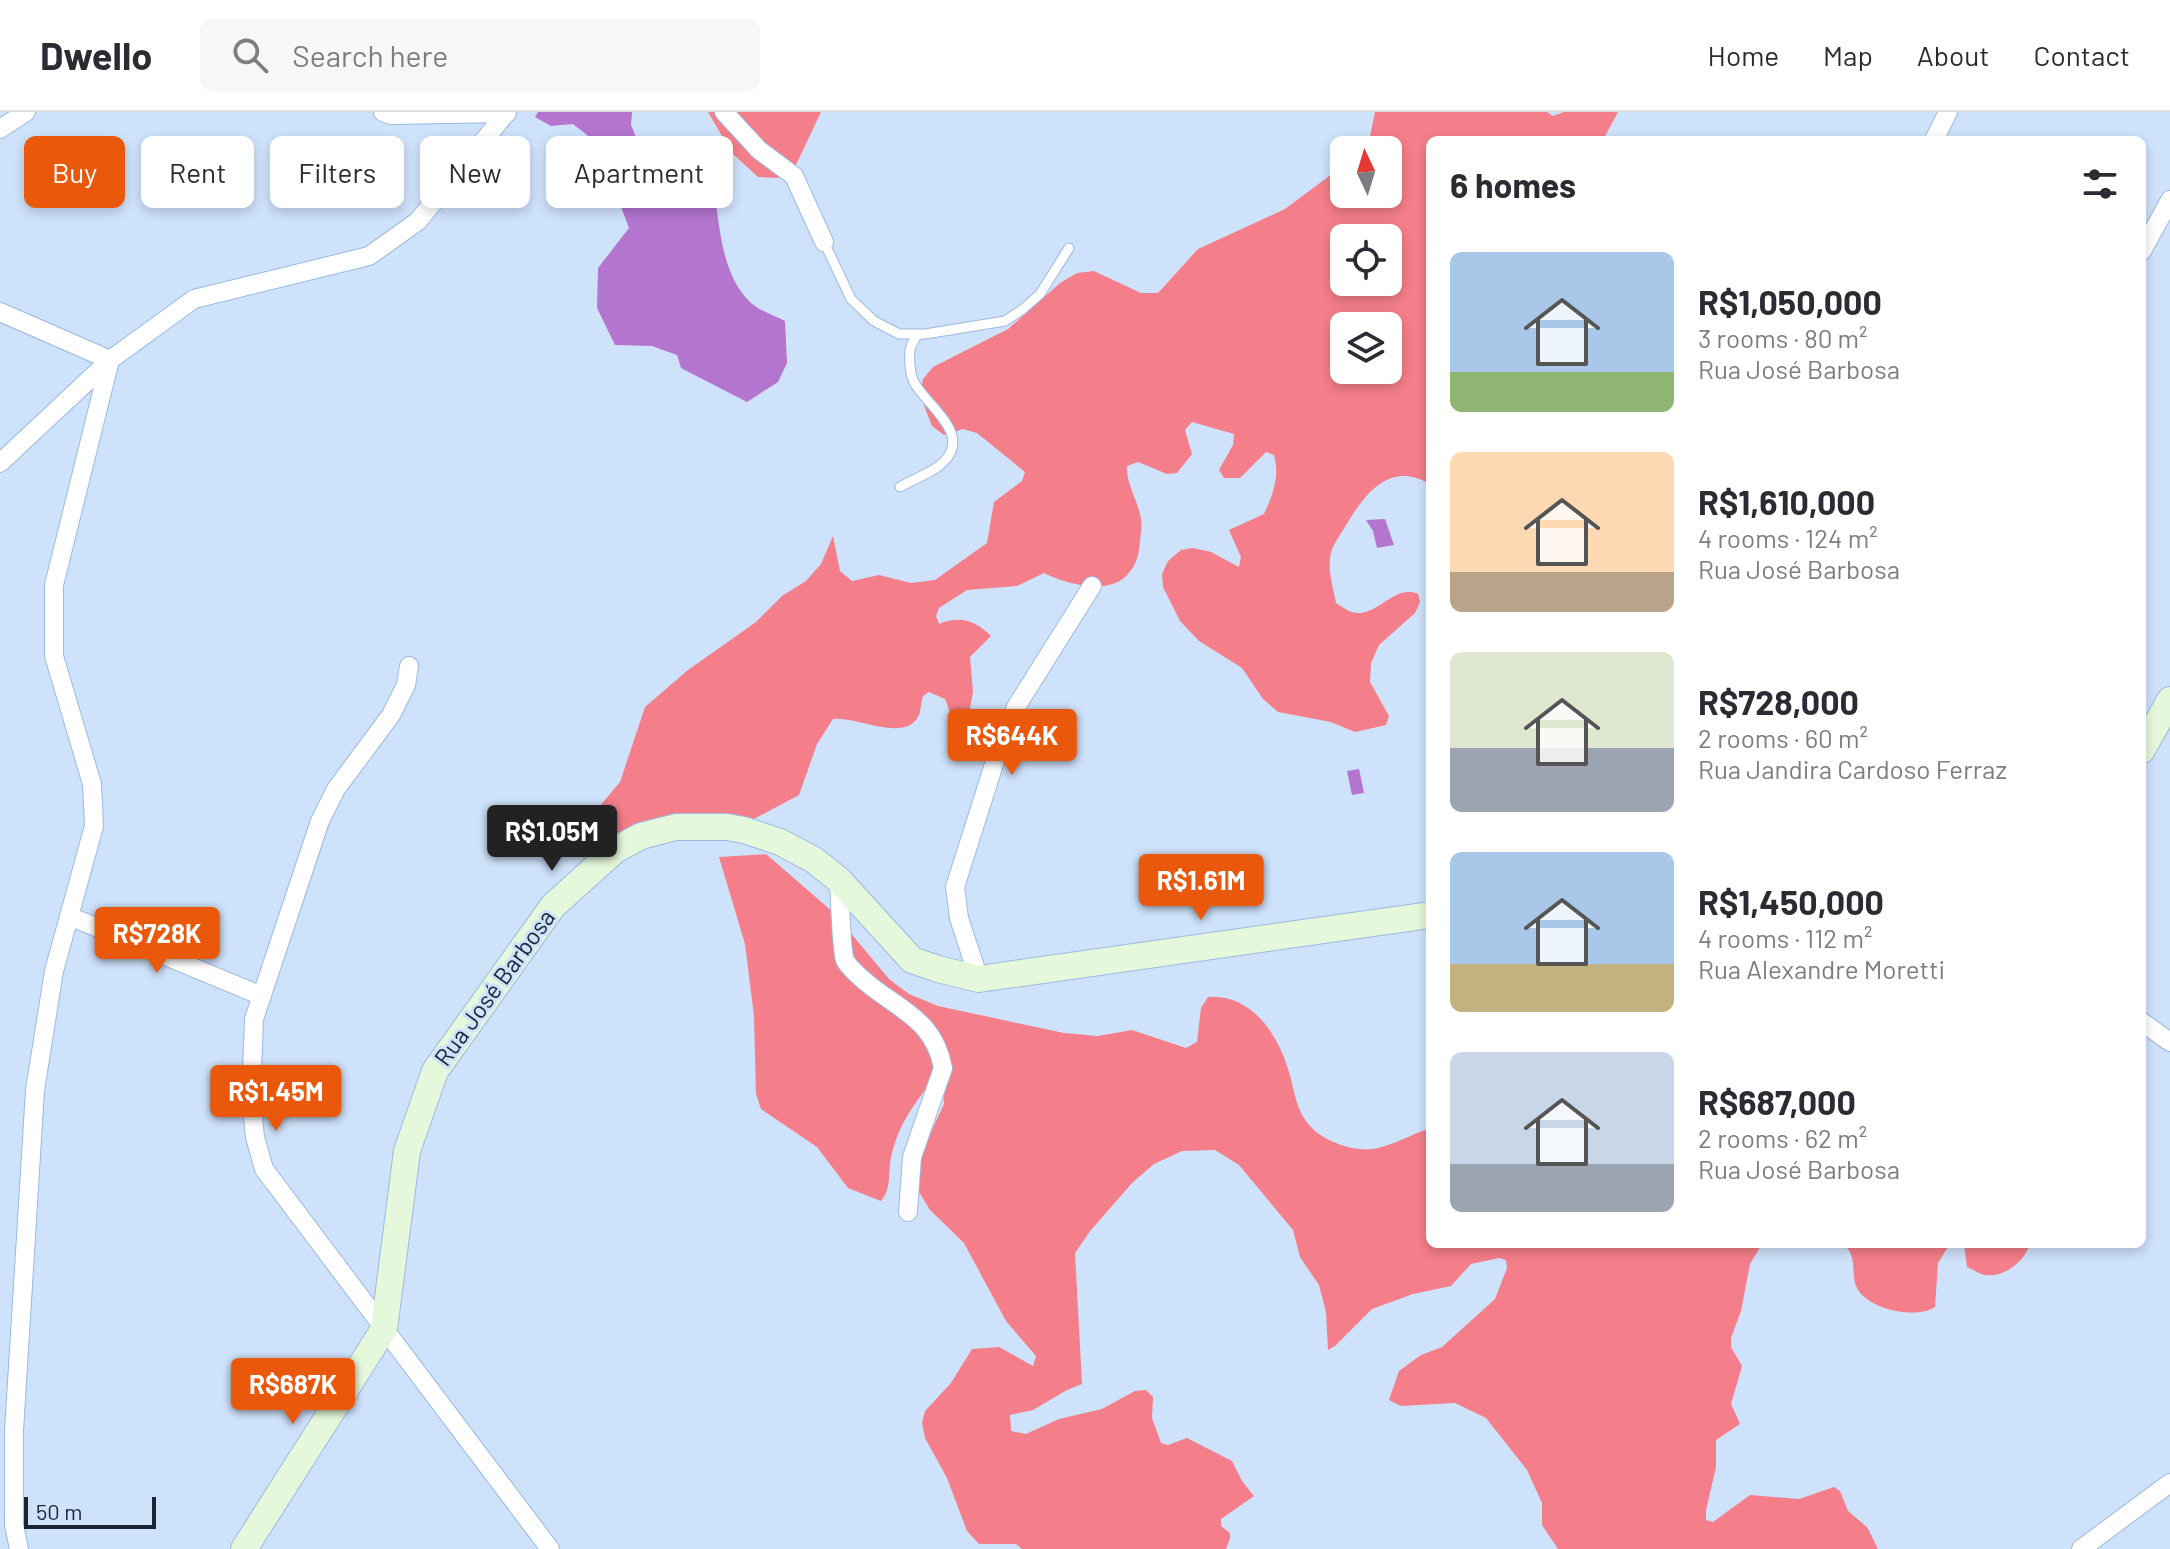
<!DOCTYPE html>
<html lang="en">
<head>
<meta charset="utf-8">
<style>
	:root { --surface:#fff; --page:#f7f7f7; --text:#2b2b33; --muted:#7c7c81; --line:#e1e1e2; --accent:#ea580c }
	body { margin:0; font-family:Barlow,sans-serif; background:var(--page); color:var(--text); height:100vh; display:flex; flex-direction:column; font-size:30px; white-space:nowrap }
	* { box-sizing:border-box; margin:0 }
	p { font-size:26px; color:var(--muted) }
	.icon { flex:none; width:44px; height:44px; fill:none; stroke:currentColor; stroke-width:2; stroke-linecap:round; stroke-linejoin:round }
	.map { position:relative; flex:1; overflow:hidden }
	.drawer { position:absolute; left:1426px; top:24px; width:720px; height:1112px; display:flex; flex-direction:column; background:var(--surface); border-radius:12px; box-shadow:0 4px 12px #0003 }
	.drawer>* { flex:none }
	.hud { position:absolute; left:24px; top:24px; width:760px; height:72px; display:flex; gap:16px }
	.needle { width:52px; rotate:356deg }
	.controls { position:absolute; left:1330px; top:24px; display:grid; gap:16px }
	.controls a { display:grid; place-items:center; width:72px; height:72px; border-radius:12px; background:var(--surface); box-shadow:0 4px 12px #0003; font-size:40px }
	.scale { position:absolute; left:24px; bottom:20px; width:132px; box-sizing:border-box; padding-left:8px; border:4px solid #1a2635; border-top:0; font-size:22px; line-height:28px; white-space:nowrap; color:#1a2635; -webkit-text-stroke:6px #cfe2fb; paint-order:stroke }
	.price { position:absolute; translate:-50% -68px; padding:0 18px; border-radius:8px; background:var(--accent); color:#fff; font-size:26px; line-height:52px; filter:drop-shadow(0 2px 4px #0008) }
	.price::after { content:''; position:absolute; left:50%; top:48px; width:24px; height:18px; margin-left:-12px; background:inherit; clip-path:polygon(0 0,100% 0,50% 100%) }
	.price.on { background:#222; color:#fff }
	ul { padding:0; list-style:none }
	li { display:flex; align-items:center; gap:24px; height:200px; padding:0 24px }
	li span { display:grid; place-items:center; flex:none; width:224px; height:160px; border-radius:12px; color:#555 }
	li>.icon { margin-inline-start:auto }
	span .icon { width:96px; height:96px; fill:#fffc; stroke-width:1 }
	li b { font-size:34px }
	h2 { display:flex; justify-content:space-between; align-items:center; height:96px; padding:0 24px; font-size:34px }
	.tag { padding:0 28px; border-radius:12px; background:var(--surface); box-shadow:0 4px 12px #0003; font-size:28px; line-height:72px }
	.tag.on { background:var(--accent); color:#fff }
	header { display:flex; align-items:center; gap:48px; box-sizing:border-box; height:112px; padding:0 40px; background:var(--surface); border-bottom:2px solid var(--line) }
	header strong { font-size:38px }
	nav { display:flex; gap:44px; margin-inline-start:auto; font-size:28px }
	.search { width:560px; height:72px; background:var(--page); display:flex; align-items:center; gap:20px; box-sizing:border-box; padding:0 28px; border-radius:12px; color:var(--muted); font-size:30px }
	.map>svg:first-child { display:block }
</style>
</head>
<body>
<header>
<strong>Dwello</strong>
<div class="search"><svg class="icon" aria-label="search" viewBox="0 0 24 24"><circle cx="10" cy="10" r="6"/><path d="M15 15l6 6"/></svg>Search here</div>
<nav><a>Home</a><a>Map</a><a>About</a><a>Contact</a></nav>
</header>
<div class="map">
<svg width="2170" height="1437" viewBox="0 0 2170 1437">
	<rect width="100%" height="100%" fill="#cfe2fb"/>
	<g fill="#f47e89" fill-rule="evenodd">
		<polygon points="708,0 821,0 795,55 781,66 758,65 732,41"/>
		<path d="M1375,0H1547L1553,4L1564,0H1618L1603,28H1430V372C1389,348 1365,382 1346,413C1341,422 1333,432 1331,441C1327,457 1333,475 1336,491C1344,496 1351,502 1361,501C1381,499 1396,473 1418,482L1420,490L1415,501L1379,533L1371,551L1370,570L1389,604L1386,613L1355,620L1331,610L1278,600L1263,587L1242,556L1199,529L1180,509L1163,475L1162,462L1168,449L1181,438L1193,436L1211,440L1239,455L1241,445L1229,418L1264,402C1273,382 1280,365 1274,343L1266,340L1240,366H1224L1219,358L1233,333L1234,322L1192,310L1185,318L1192,342L1177,361L1167,362L1138,350L1127,354C1126,373 1138,388 1141,407C1142,418 1140,427 1139,438C1130,488 1078,477 1044,461L1017,474L967,478L939,496L936,504L939,512C960,503 976,509 991,524L970,545L973,580L965,623L958,621L945,587L929,580L923,584C921,589 921,598 919,603C905,632 858,604 833,607L817,632L799,683L750,709L607,730L595,725L588,716L589,707L620,670L645,595L688,558L756,510L782,484L806,469L821,452L833,424L840,459L852,469L879,463L911,471L935,468L987,431L994,390L1022,369L1025,360L977,321L963,317L944,323L932,314L920,283L923,267L933,255L1008,217L1060,171L1077,161L1094,159L1141,181H1158L1198,137L1285,97L1344,53V82H1388V38H1357L1370,24ZM1344,126H1388V170H1344ZM1344,214H1388V258H1344Z"/>
		<path d="M766,742L833,800L889,867L909,882L938,894L1064,921L1098,924L1132,918L1186,936L1197,930L1201,896L1208,885C1250,882 1277,920 1288,957C1294,975 1295,994 1306,1009C1315,1022 1328,1028 1341,1033C1354,1037 1365,1039 1378,1036C1395,1032 1413,1022 1430,1016V1132H1762L1750,1152L1741,1199L1731,1226V1235L1742,1254L1731,1292L1740,1312L1716,1328V1355L1706,1398V1408L1713,1410L1750,1383L1799,1387L1834,1375L1840,1379L1848,1399L1867,1415L1878,1437H1558L1542,1413V1391L1527,1358L1486,1306L1455,1291L1401,1294L1389,1288L1399,1259L1421,1243L1442,1235L1495,1187L1507,1156L1506,1148L1499,1146L1471,1152L1451,1174L1413,1182L1372,1197L1335,1234L1328,1238L1326,1200L1319,1173L1300,1145L1293,1118L1239,1053L1215,1038L1182,1039L1154,1052L1133,1070L1091,1118L1075,1141L1082,1272L1067,1278L1033,1298L1010,1303L1011,1319L1026,1322L1059,1307L1102,1297L1135,1279L1146,1278L1153,1285L1152,1306L1161,1331L1168,1333L1187,1326L1232,1349L1242,1369L1254,1384L1221,1407V1414L1230,1421V1426L1226,1437H1022L1016,1432H979L967,1419L947,1366L925,1326L922,1311L925,1299L951,1271L972,1237L999,1235L1033,1254L1036,1244L1006,1209L964,1131L930,1098L919,1080L918,1048L944,992L943,975L928,974C911,997 899,1013 892,1041C887,1058 893,1075 881,1089L848,1076L817,1035L761,997L756,982L754,904L745,832L719,745Z"/>
		<path d="M1844,1132H1950L1938,1151L1935,1195C1916,1208 1865,1197 1856,1174C1852,1164 1855,1153 1851,1143C1850,1139 1847,1136 1844,1132Z"/>
		<path d="M1964,1132H2030C2025,1149 2004,1166 1985,1163C1979,1162 1972,1157 1967,1155Z"/>
	</g>
	<g fill="#b475ce">
		<path d="M538,0H632L631,13L651,61L677,94L716,90C720,124 725,167 751,191C760,199 774,203 785,209L787,251L778,270L747,290L681,256L677,243L652,234L615,233L597,196L598,156L629,116L597,31L573,12L551,14L535,5Z"/>
		<polygon points="1385,407 1394,433 1377,436 1373,419 1366,408"/>
		<polygon points="1359,657 1364,681 1352,683 1347,659"/>
	</g>
	<g fill="none" stroke-linecap="round" stroke-linejoin="round">
		<defs>
			<g id="lane">
				<polyline points="824,130 851,187 874,209 899,222 925,222 1005,209 1023,197 1040,182 1069,136"/>
				<path d="M900,375C912,368 928,362 939,354C977,324 926,294 914,270C910,263 909,247 910,239C910,233 915,227 918,222"/>
			</g>
			<g id="street">
				<polyline points="383,0 391,3 507,1"/>
				<polyline points="724,0 759,38 794,64 824,130"/>
				<polyline points="0,17 26,0"/>
				<polyline points="1934,28 1948,0"/>
				<polyline points="2142,139 2170,88"/>
				<polyline points="0,200 110,248"/>
				<polyline points="0,351 110,248 194,187 369,144 418,109 507,0"/>
				<polyline points="409,554 406,573 391,603 336,677 320,709 254,907 251,985 255,1025 264,1057 550,1437"/>
				<path d="M839,768C840,782 841,839 845,848C849,856 860,865 867,871C901,899 934,908 943,956L912,1045L908,1100"/>
				<polyline points="69,804 262,884"/>
				<polyline points="979,867 959,806 955,775 996,646 1016,595 1092,474"/>
				<polyline points="2142,910 2170,930"/>
				<polyline points="19,1437 14,1413 14,1319 35,978 54,859 94,714 92,672 54,544 54,473 110,248"/>
				<polyline points="2081,1437 2170,1371"/>
			</g>
			<g id="secondary">
				<polyline points="2142,638 2170,588"/>
				<polyline points="244,1437 384,1217 407,1039 435,959 553,794 615,738 641,724 676,715 727,715 744,718 780,730 814,748 839,768 912,848 938,857 979,867 1430,803"/>
			</g>
		</defs>
		<use href="#lane" stroke="#9ab9e1" stroke-width="11"/>
		<use href="#street" stroke="#9ab9e1" stroke-width="20"/>
		<use href="#secondary" stroke="#9ab9e1" stroke-width="28"/>
		<use href="#lane" stroke="#fff" stroke-width="9"/>
		<use href="#street" stroke="#fff" stroke-width="18"/>
		<use href="#secondary" stroke="#e5f8db" stroke-width="26"/>
	</g>
	<g text-anchor="middle" stroke-width="6" stroke-linejoin="round" paint-order="stroke">
		<g font-size="24" fill="#1a2635" stroke="#cfe2fb">
			<text transform="translate(495 876) rotate(-54)" y="8">Rua José Barbosa</text>
		</g>
	</g>
</svg>
<div class="controls">
<a><svg class="needle" viewBox="-14 -14 28 28"><path d="M0-13l5 13h-10z" fill="#e53935"/><path d="M0 13l5-13h-10z" fill="#7c7c81"/></svg></a>
<a><svg class="icon" aria-label="locate" viewBox="0 0 24 24"><circle cx="12" cy="12" r="6"/><path d="M12 2v4M12 18v4M2 12h4M18 12h4"/></svg></a>
<a><svg class="icon" aria-label="layers" viewBox="0 0 24 24"><path d="M12 4l9 5-9 5-9-5zM3 14l9 5 9-5"/></svg></a>
</div>
<div class="scale">50 m</div>
<b class="price" style="left:1012px;top:665px">R$644K</b>
<b class="price on" style="left:552px;top:761px">R$1.05M</b>
<b class="price" style="left:1201px;top:810px">R$1.61M</b>
<b class="price" style="left:157px;top:863px">R$728K</b>
<b class="price" style="left:276px;top:1021px">R$1.45M</b>
<b class="price" style="left:293px;top:1314px">R$687K</b>
<div class="hud">
<a class="tag on">Buy</a>
<a class="tag">Rent</a>
<a class="tag">Filters</a>
<a class="tag">New</a>
<a class="tag">Apartment</a>
</div>
<section class="drawer">
<h2>6 homes<svg class="icon" aria-label="filters" viewBox="0 0 24 24"><path d="M4 7h16M4 17h16"/><circle cx="9" cy="7" r="2"/><circle cx="15" cy="17" r="2"/></svg></h2>
<ul>
<li><span style="background:linear-gradient(#a9c7e8 75%,#8fb573 0)"><svg class="icon" aria-label="home" viewBox="0 0 24 24"><path d="M3 11l9-7 9 7M6 9v11h12V9"/></svg></span><div><b>R$1,050,000</b><p>3 rooms · 80 m²</p><p>Rua José Barbosa</p></div></li>
<li><span style="background:linear-gradient(#ffd9b3 75%,#b9a48a 0)"><svg class="icon" aria-label="home" viewBox="0 0 24 24"><path d="M3 11l9-7 9 7M6 9v11h12V9"/></svg></span><div><b>R$1,610,000</b><p>4 rooms · 124 m²</p><p>Rua José Barbosa</p></div></li>
<li><span style="background:linear-gradient(#dfe7d0 60%,#9aa5b1 0)"><svg class="icon" aria-label="home" viewBox="0 0 24 24"><path d="M3 11l9-7 9 7M6 9v11h12V9"/></svg></span><div><b>R$728,000</b><p>2 rooms · 60 m²</p><p>Rua Jandira Cardoso Ferraz</p></div></li>
<li><span style="background:linear-gradient(#a9c7e8 70%,#c2b280 0)"><svg class="icon" aria-label="home" viewBox="0 0 24 24"><path d="M3 11l9-7 9 7M6 9v11h12V9"/></svg></span><div><b>R$1,450,000</b><p>4 rooms · 112 m²</p><p>Rua Alexandre Moretti</p></div></li>
<li><span style="background:linear-gradient(#c9d6e8 70%,#9aa5b1 0)"><svg class="icon" aria-label="home" viewBox="0 0 24 24"><path d="M3 11l9-7 9 7M6 9v11h12V9"/></svg></span><div><b>R$687,000</b><p>2 rooms · 62 m²</p><p>Rua José Barbosa</p></div></li>
</ul>
</section>
</div>
</body>
</html>
